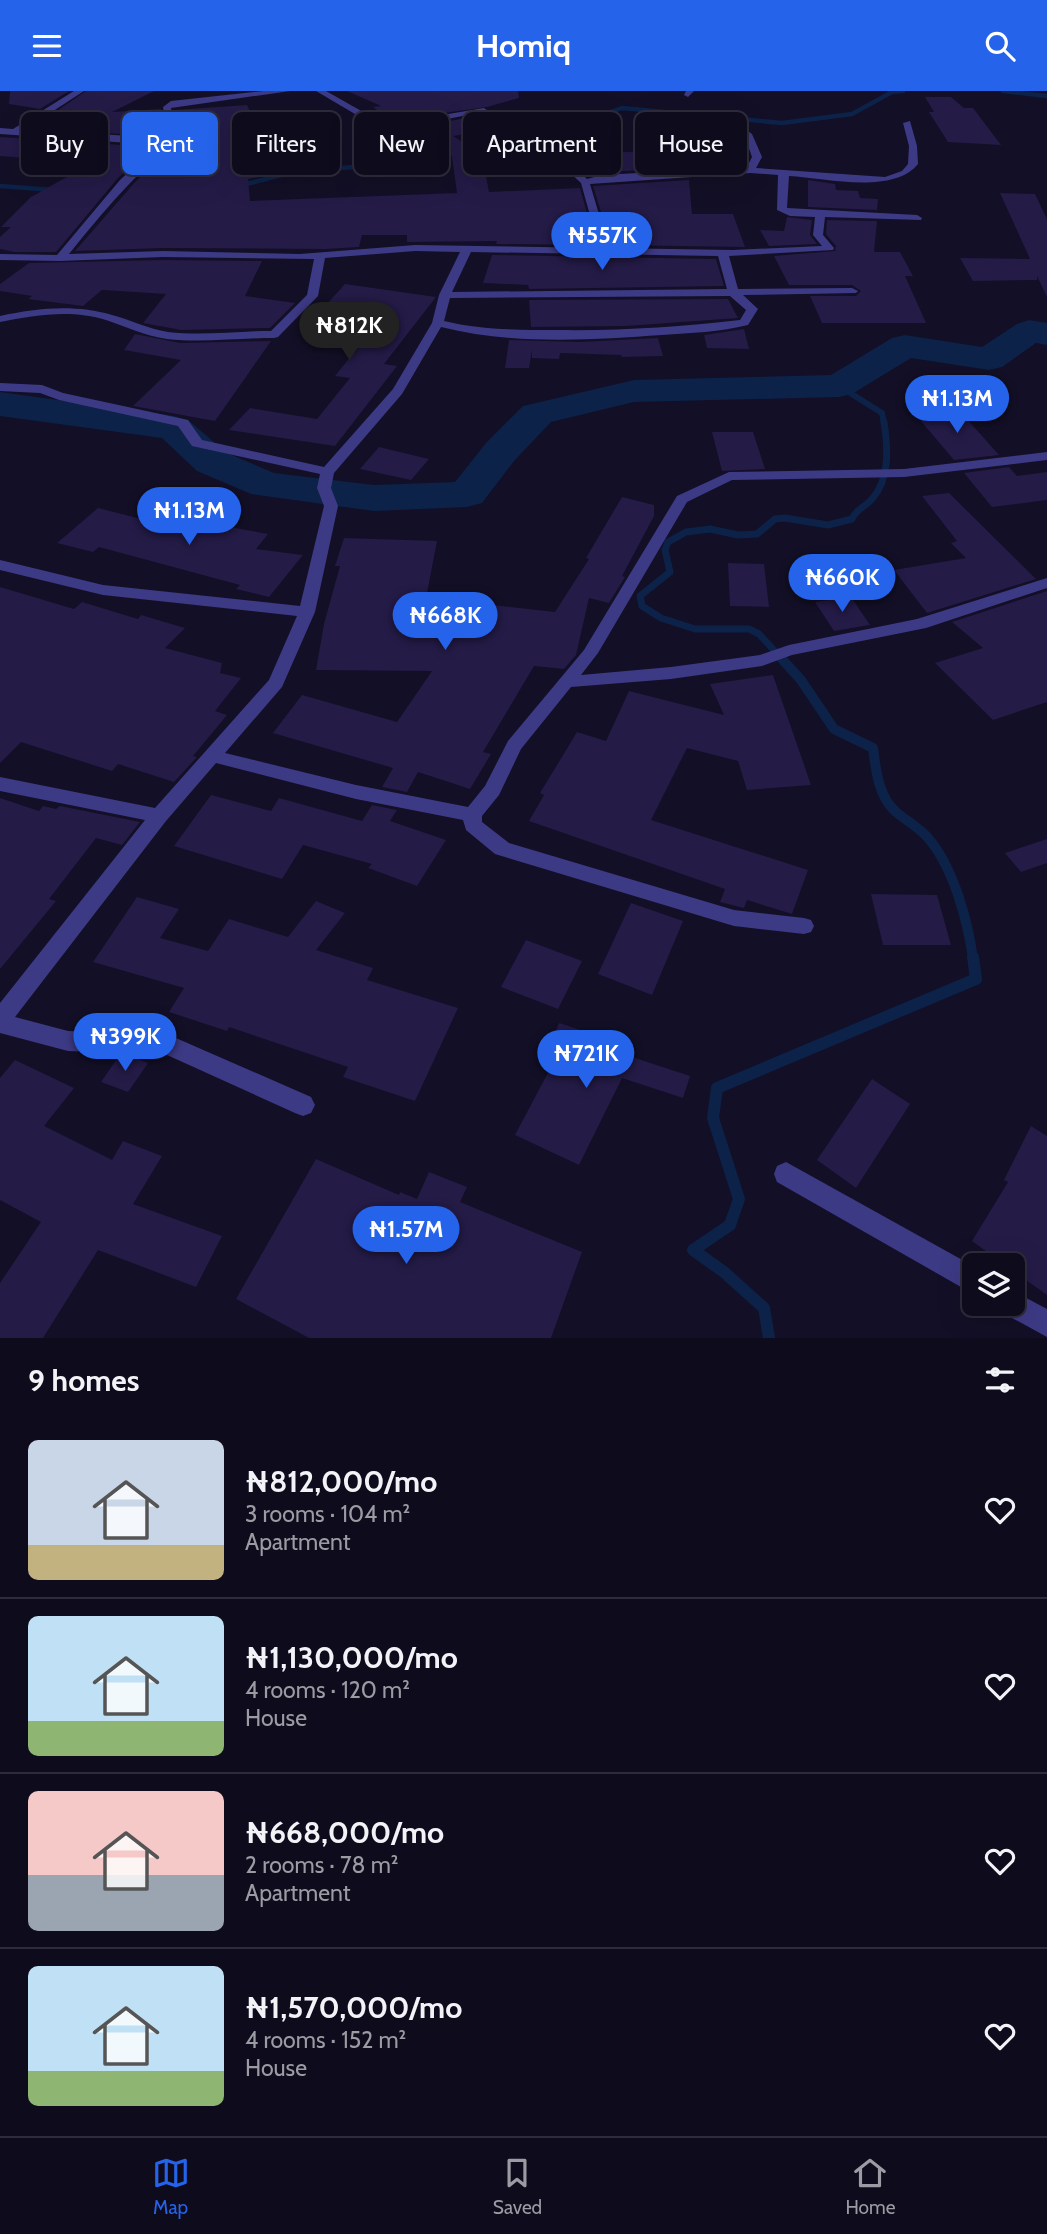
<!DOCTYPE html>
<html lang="en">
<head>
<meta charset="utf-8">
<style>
	:root { --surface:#0e0b1c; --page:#171425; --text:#f1f3f6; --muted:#9b9ba3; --line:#2e2b3b; --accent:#2563eb }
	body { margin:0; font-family:Cabin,sans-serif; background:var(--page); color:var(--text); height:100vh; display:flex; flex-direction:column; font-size:26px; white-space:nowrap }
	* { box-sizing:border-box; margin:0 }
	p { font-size:23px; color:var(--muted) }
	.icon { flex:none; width:38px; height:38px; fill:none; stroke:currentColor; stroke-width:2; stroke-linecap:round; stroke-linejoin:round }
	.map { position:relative; height:1247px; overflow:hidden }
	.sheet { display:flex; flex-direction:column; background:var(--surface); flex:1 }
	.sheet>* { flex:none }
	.top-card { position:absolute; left:21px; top:21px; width:1006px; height:63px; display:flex; gap:14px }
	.fabs { position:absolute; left:962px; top:1162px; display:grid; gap:14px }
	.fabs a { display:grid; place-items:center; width:63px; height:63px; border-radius:10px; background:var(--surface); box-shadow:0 7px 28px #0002,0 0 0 2px var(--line); font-size:35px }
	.price { position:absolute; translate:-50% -60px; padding:0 16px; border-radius:24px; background:var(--accent); color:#fff; font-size:23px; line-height:46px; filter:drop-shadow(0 2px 4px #0008) }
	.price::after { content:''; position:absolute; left:50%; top:42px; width:21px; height:16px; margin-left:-10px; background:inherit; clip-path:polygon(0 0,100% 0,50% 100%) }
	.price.active { background:#222; color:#fff }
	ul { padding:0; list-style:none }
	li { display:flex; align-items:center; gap:21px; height:175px; padding:0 28px }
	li+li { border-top:2px solid var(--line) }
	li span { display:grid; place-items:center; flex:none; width:196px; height:140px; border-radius:10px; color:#555 }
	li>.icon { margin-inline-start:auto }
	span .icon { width:84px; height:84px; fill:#fffc; stroke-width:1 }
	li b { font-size:30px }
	h2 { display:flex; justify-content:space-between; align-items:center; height:84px; padding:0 28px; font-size:30px }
	.chip { padding:0 24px; border-radius:10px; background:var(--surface); box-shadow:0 7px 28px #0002,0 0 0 2px var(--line); font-size:24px; line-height:63px }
	.chip.active { background:var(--accent); color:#fff }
	header { display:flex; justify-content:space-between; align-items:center; height:91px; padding:0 28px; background:var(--accent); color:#fff; font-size:32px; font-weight:800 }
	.menu { display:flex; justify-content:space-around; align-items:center; height:98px; border-top:2px solid var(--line); background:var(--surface); font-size:19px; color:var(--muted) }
	.menu a { display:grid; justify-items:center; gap:4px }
	.menu .active { color:var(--accent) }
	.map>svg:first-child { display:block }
</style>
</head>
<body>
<header><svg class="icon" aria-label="menu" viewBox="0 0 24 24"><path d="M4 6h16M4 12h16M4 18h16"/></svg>Homiq<svg class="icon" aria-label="search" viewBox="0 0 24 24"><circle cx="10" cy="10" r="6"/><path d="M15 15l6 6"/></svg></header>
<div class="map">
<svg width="1047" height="1247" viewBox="0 0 1047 1247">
	<rect width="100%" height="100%" fill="#130f26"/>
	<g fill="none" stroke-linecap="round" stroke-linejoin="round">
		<g stroke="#0c2248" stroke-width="4.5">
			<polyline points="1003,0 1047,5"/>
			<polyline points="0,95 54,99"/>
			<polyline points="239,95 293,81 389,73 476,59 555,41 622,17 782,32 852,23 892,1 903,0"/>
		</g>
		<polyline stroke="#0c2248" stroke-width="6" points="839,295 882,322 884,333"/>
		<path stroke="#0c2248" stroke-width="7" d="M783,569L759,543L749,538H695L661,527L642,515L640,505L670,481L665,459L668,451L686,441L710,438L738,444L757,443L775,428L785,427L828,434L852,428C856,418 865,416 872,408C890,388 888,357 884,331"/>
		<path stroke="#0c2248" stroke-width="10" d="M781,567L801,589L834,638L873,657C876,679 878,705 896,721C907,730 921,738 929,748C954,778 968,831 973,868"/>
		<polyline stroke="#0c2248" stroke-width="12" points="769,1247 764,1217 724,1181 693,1159 730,1134 739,1108 713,1027 717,997 976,888 973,866"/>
		<polygon fill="#0c2248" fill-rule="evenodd" points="1029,229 1047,232 1047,254 1036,252 1002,276 989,279 911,267 852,303 839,306 634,311 551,331 514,370 482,412 467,416 374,420 251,403 197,380 162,347 0,325 0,301 174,325 188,329 227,362 274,382 374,394 455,391 486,352 523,315 634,289 831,284 892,247 905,244 982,256 1017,233"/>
	</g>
	<g fill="#241b47">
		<polygon points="10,0 69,0 40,18 9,13"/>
		<polygon points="86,0 154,0 112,21 161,18 162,27 159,37 165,46 32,37"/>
		<polygon points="347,0 518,0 519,7 487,16 401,28 388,28 373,16 381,15"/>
		<polygon points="925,6 951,6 964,17 973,17 1001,54 948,51 929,21 934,21"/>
		<polygon points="247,14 263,48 248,50 259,86 248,88 250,110 457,102 450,51 424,56 403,39 481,24 500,37 453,45 482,64 489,101 580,97 596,154 496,153 497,150 407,151 407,144 362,144 359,156 326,158 163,157 75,160 136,90 181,50 181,46 173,37 174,19"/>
		<polygon points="0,46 152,56 118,87 56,161 14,161 0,158 0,146 11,136 1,136 31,106 92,72 0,65"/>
		<polygon points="687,59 689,77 602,81 588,85 579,77 572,63"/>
		<polygon points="689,89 692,123 733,123 745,156 611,154 593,95"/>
		<polygon points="808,89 835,93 836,99 858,100 860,107 878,108 877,119 808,116"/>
		<polygon points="1000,102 1035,103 1047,128 1047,206 1037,185 1037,189 973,190 960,167 1030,168"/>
		<polygon points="787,126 812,129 810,144 817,153 769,155 760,139 784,140"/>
		<polygon points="827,129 877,130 874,161 900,161 913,185 905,185 926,232 822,232 810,205 856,205 861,200 852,194 789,194 774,165 835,160 836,155 826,143"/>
		<polygon points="492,164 716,168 724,195 529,198 528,194 483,192"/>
		<polygon points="163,169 262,170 245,205 295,212 270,237 181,239 143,232 166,203 102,199 83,215 28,208 32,205 0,200 0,193 29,172"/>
		<polygon points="345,193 436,206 384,273 397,275 335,355 229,339 250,317 317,328 350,287 335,285 368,244 307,235"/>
		<polygon points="728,208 738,227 626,235 531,236 529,209"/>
		<polygon points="744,238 749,258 707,257 704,244"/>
		<polygon points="135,243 180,252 271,250 215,330 133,315 181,269 124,259"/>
		<polygon points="658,247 663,265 622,266 621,264 560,262 559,268 532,267 532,259 529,277 505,277 509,249 580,251"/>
		<polygon points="958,318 999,364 954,369 915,323"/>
		<polygon points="712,341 753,341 765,378 722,380"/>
		<polygon points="379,356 429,368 411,389 360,378"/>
		<polygon points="1009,376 1017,385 1047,381 1047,409 992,416 964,382"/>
		<polygon points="949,402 1036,488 927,522 894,479 966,467 951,452 957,450 922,405"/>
		<polygon points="622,406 654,414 654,425 622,485 625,486 609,512 589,507 576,564 564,578 534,575 483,661 491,663 470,698 418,681 407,701 382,696 393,677 273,642 302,604 397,631 432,580 316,579 324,533 340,475 335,475 344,447 437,450 427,502 486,510 484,513 555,521 589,468 586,467"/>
		<polygon points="181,415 235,431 230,436 268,443 256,458 303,464 269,506 236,498 240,494 99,456 93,461 57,452 98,417 161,433"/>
		<polygon points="728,472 764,473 769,516 730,515"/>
		<polygon points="0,496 74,518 82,511 138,528 141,524 185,537 165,557 222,572 220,582 241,587 215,620 227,624 193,665 197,666 174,691 118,673 112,680 21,651 0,672"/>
		<polygon points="1047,500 1047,611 993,629 935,572 983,557 952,531"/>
		<polygon points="851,506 870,534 834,540 815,511"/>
		<polygon points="773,584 811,694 747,699 738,670 687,657 651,729 808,779 792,823 747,809 744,817 720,811 725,798 529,730 544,704 540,702 577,641 606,650 629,600 724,624 710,593"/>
		<polygon points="211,704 271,720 279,707 362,730 372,714 397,719 390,730 446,749 417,795 368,777 372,773 303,754 282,788 174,755"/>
		<polygon points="0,707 39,720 43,715 56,718 60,715 140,731 122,754 96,747 49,808 56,810 0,878"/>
		<polygon points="1047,748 1047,772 1021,781 1005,762"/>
		<polygon points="871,803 937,804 951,854 883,854"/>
		<polygon points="137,806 179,818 160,847 208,860 229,828 288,846 316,810 345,822 316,859 373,877 367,889 458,917 415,1010 343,986 348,976 229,936 227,940 169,921 184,897 93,871"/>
		<polygon points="631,812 683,830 652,904 598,883"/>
		<polygon points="526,849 582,870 558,918 501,896"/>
		<polygon points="559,932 633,956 629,965 690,985 683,1007 622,987 579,1074 515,1044 550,978 542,976"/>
		<polygon points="119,965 131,965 148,972 128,1001 101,991"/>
		<polygon points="15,969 74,997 44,1035 112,1069 123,1050 162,1065 133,1113 222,1145 196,1196 98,1159 43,1247 0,1247 0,1192 41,1131 0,1109 0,987"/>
		<polygon points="872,988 910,1013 856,1097 817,1069"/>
		<polygon points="1031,1035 1047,1045 1047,1204 1013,1180 1013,1174 1005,1174 972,1150 1008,1091 1004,1089"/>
		<polygon points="316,1068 399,1104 400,1101 417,1108 429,1081 467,1096 460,1111 582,1161 551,1247 309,1247 236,1208"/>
	</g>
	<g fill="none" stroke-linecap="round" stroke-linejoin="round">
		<g fill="#3d3a85" fill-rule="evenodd">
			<path d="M74,0H84L24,39L150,46L163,50L169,47L162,38L165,27L163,16L171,10L263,0H290L171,17L173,27L170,38L179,48C135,82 104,120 69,163L163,160L300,163L415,154L599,157L581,92L542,56V52H548L587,88L602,84L747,76L752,66L744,43L748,40L752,43L762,66L756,77L885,86L902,80L908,73L909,55L903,32L910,30L917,55L918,73C893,104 825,87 789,85L787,117L917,124L922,127L921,129L825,126L823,144L834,157L833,159L729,165L738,198L852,197L858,200L856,202L743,204L758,218L748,234C720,241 691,242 662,244C591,249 512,254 441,236L402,303L334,382L331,397L338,415L315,521L282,596L225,662L356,694L468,716L485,695L508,650L584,559L677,405L729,381L904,378L1047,361V369L904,386L732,389L687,411L598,562L581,584L671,576L760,564L789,554L917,528L1047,487V497L926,537L792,564L762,575L671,588L571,596L521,658L499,704L482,725V731L509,752L734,819L804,827L811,829L814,835L811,841L804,843L734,835L495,763L466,739L463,729L356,708L216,672L166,730L15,926L68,940L169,944L311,1006L315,1014L311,1022L303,1025L295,1022L167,964L68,960L0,942V912L145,729L0,700V686L155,717L269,589L297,525L103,504L0,479V469L103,494L300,515L324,415L317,397L320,383L192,355L178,335L59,309L40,302L0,300V292L42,294L63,302L188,329L202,349L324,376L393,298L432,232L439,204L460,161L415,160L325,167L318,205L278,246L274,247C239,247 202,252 167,248C145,245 127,236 106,229C72,218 34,224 0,231V225C37,217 75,213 112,224C131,229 148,238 168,241C202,245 237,240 271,240L307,204L314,168L163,166L60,170L0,169V163L57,164L120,89L158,54L0,43V37L13,38ZM750,82L778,84L777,119L790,125L815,126L813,144L822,155L733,159L609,157L590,93ZM471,161L718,165L727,198L452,201ZM730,205L746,219L740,229C679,236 618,240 557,239C519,239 481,239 444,230L450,207Z"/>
			<polygon points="316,0 326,0 379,30 401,31 484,17 488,20 401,37 377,36"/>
			<polygon points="686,0 694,0 688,6 684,4"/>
			<polygon points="786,1071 975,1176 975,1204 777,1091 774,1083 777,1075"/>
			<polygon points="1013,1200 1047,1218 1047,1246 1003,1222 999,1213 1013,1213"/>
		</g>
	</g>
</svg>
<div class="fabs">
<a><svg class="icon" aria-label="layers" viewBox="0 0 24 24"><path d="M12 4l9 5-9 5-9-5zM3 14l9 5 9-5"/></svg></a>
</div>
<b class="price" style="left:602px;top:181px">₦557K</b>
<b class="price active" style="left:349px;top:271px">₦812K</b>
<b class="price" style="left:957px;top:344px">₦1.13M</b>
<b class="price" style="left:189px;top:456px">₦1.13M</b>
<b class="price" style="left:842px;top:523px">₦660K</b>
<b class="price" style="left:445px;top:561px">₦668K</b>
<b class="price" style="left:125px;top:982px">₦399K</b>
<b class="price" style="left:586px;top:999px">₦721K</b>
<b class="price" style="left:406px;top:1175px">₦1.57M</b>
<div class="top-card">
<a class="chip">Buy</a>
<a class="chip active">Rent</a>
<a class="chip">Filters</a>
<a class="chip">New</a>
<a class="chip">Apartment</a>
<a class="chip">House</a>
</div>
</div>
<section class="sheet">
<h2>9 homes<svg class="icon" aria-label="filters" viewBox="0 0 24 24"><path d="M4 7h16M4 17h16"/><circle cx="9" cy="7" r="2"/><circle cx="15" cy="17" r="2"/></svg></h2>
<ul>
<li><span style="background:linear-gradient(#c9d6e8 75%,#c2b280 0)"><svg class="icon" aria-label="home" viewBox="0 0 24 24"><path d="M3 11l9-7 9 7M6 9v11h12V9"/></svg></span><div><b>₦812,000/mo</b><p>3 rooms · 104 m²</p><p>Apartment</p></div><svg class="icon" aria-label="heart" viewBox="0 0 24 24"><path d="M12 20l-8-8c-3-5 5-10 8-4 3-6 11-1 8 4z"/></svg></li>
<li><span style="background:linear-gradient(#bfe0f5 75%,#8fb573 0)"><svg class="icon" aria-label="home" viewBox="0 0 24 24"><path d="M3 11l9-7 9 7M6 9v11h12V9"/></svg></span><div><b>₦1,130,000/mo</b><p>4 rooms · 120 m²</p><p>House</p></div><svg class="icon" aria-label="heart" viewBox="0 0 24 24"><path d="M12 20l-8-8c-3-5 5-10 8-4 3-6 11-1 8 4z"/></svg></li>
<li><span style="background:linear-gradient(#f6c9c9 60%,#9aa5b1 0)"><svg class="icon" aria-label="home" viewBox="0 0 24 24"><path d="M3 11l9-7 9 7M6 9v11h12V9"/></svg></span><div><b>₦668,000/mo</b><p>2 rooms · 78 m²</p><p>Apartment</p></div><svg class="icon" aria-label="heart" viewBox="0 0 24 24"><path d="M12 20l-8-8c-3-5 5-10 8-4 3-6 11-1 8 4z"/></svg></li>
<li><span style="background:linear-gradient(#bfe0f5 75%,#8fb573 0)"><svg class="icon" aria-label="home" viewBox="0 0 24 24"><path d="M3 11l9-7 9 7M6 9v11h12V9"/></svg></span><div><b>₦1,570,000/mo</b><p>4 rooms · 152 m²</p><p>House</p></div><svg class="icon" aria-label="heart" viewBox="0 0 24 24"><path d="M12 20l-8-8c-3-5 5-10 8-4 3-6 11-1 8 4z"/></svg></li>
</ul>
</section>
<nav class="menu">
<a class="active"><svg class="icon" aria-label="map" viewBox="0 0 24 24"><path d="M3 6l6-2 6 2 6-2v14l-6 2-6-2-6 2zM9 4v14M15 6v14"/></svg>Map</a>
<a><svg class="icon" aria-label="saved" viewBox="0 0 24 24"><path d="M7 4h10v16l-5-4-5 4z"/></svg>Saved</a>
<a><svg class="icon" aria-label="home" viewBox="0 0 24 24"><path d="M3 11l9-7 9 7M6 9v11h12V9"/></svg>Home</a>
</nav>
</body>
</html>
